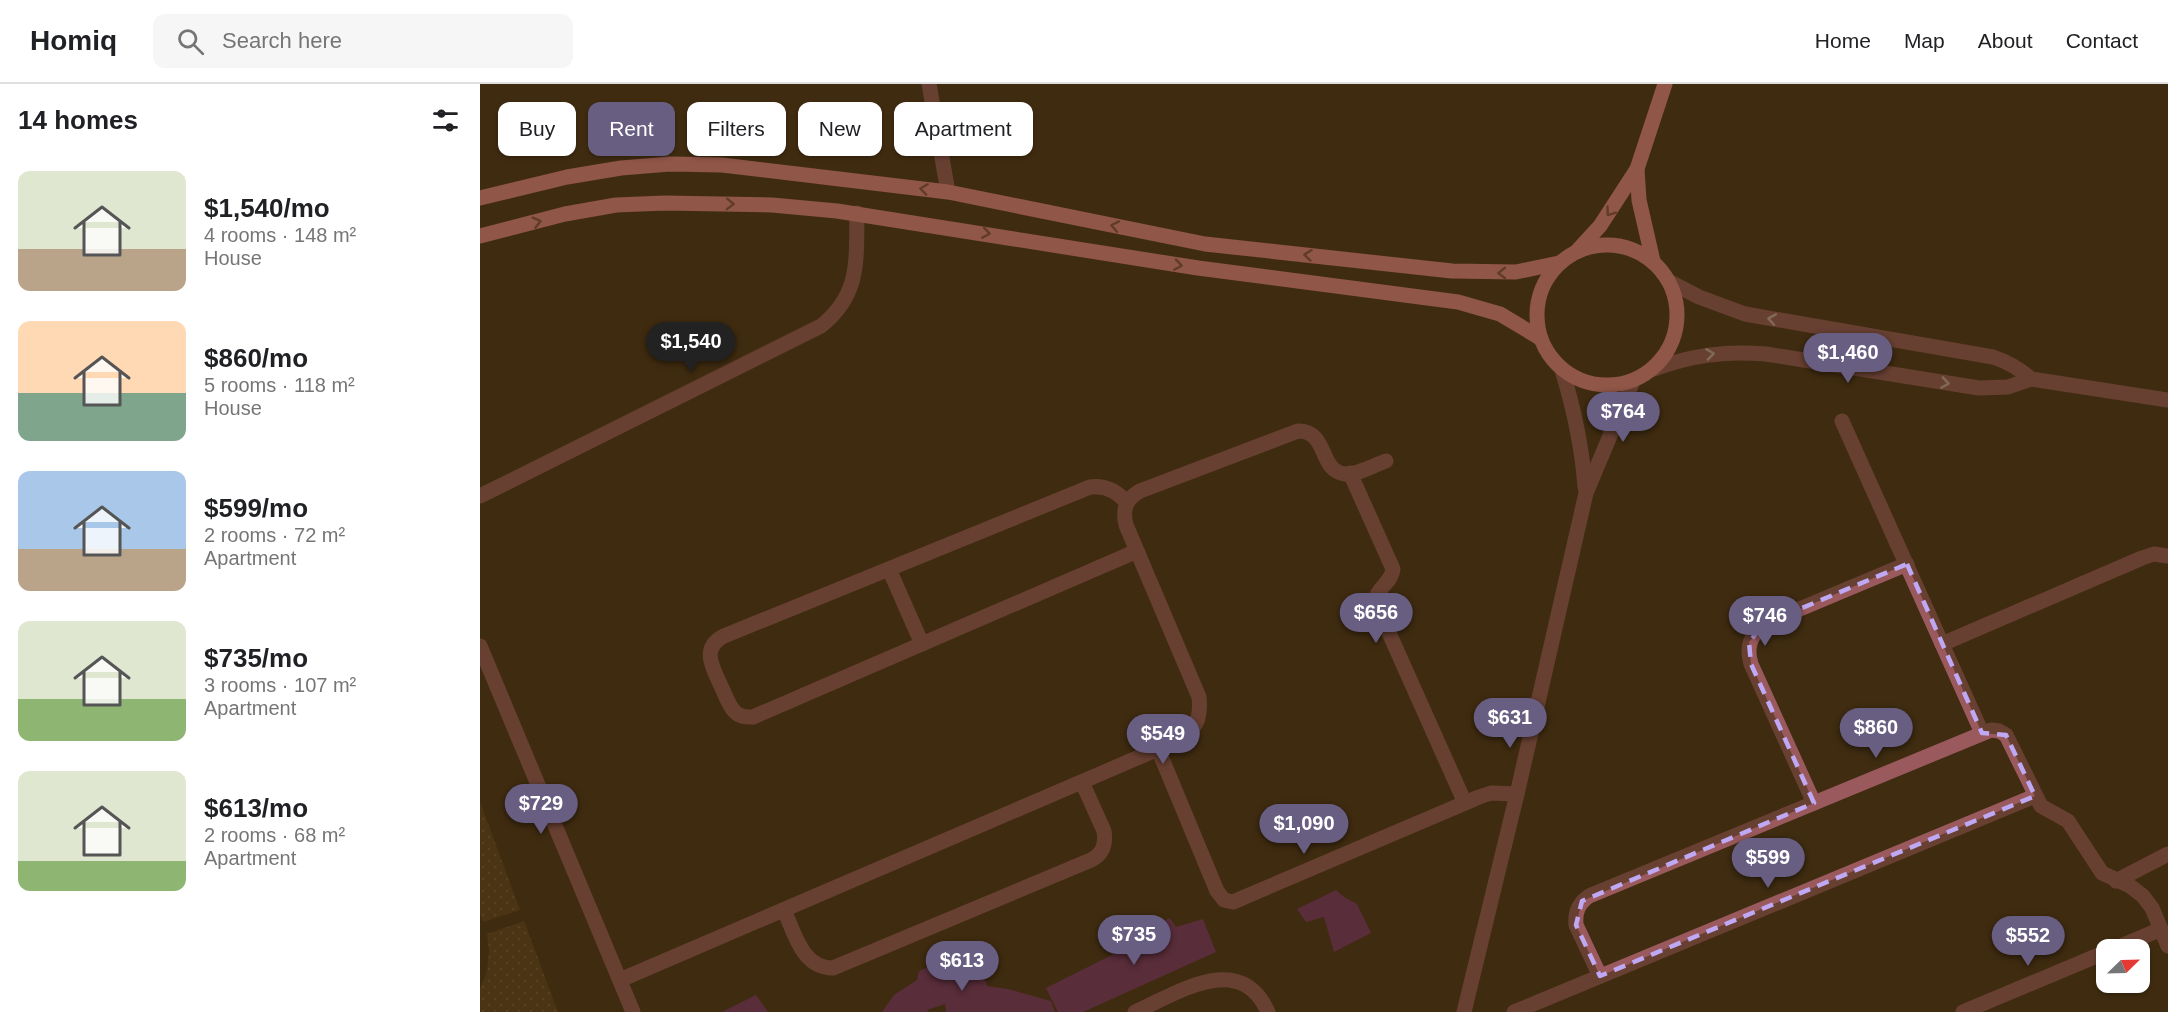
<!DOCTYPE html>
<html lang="en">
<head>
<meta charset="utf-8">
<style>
	:root { --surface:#fff; --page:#f6f6f6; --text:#202124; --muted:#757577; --line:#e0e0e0; --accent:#685e82 }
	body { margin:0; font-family:Arial,sans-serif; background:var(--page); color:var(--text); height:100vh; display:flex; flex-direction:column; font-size:22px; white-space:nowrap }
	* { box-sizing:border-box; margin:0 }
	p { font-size:20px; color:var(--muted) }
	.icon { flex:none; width:33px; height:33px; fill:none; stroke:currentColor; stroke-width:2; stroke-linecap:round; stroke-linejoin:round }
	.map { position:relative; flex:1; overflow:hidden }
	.panel { display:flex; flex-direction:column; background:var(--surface); width:480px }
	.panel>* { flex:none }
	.banner { position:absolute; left:18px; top:18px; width:570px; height:54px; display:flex; gap:12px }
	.needle { width:39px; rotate:67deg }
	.buttons { position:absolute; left:1616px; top:855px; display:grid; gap:12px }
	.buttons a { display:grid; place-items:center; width:54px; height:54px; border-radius:12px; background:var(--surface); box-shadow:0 2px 4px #0004; font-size:30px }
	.price { position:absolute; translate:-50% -51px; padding:0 14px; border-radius:21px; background:var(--accent); color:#fff; font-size:20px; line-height:39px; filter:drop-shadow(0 2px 3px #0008) }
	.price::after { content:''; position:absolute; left:50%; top:36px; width:18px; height:14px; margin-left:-9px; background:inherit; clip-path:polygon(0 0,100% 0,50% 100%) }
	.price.active { background:#222; color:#fff }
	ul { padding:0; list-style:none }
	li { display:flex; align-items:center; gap:18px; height:150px; padding:0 18px }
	li span { display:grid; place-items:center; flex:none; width:168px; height:120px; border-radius:12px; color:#555 }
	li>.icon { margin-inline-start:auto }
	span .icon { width:72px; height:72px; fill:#fffc; stroke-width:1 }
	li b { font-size:26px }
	h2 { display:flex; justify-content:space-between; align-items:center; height:72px; padding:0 18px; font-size:26px }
	.tag { padding:0 21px; border-radius:12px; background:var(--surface); box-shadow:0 2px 4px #0004; font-size:21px; line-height:54px }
	.tag.active { background:var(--accent); color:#fff }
	header { display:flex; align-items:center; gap:36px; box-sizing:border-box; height:84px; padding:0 30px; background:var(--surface); border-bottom:2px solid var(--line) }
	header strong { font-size:28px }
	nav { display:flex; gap:33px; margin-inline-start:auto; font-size:21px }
	.search { width:420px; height:54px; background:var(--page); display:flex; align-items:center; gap:15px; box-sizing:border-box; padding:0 21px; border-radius:12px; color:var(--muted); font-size:22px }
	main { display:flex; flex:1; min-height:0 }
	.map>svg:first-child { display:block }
</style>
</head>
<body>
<header>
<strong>Homiq</strong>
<div class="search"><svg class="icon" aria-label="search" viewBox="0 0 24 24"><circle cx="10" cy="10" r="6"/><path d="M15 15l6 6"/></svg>Search here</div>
<nav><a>Home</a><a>Map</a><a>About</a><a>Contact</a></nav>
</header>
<main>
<section class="panel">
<h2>14 homes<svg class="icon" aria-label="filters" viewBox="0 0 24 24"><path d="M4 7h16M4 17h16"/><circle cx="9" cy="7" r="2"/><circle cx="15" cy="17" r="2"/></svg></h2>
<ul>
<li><span style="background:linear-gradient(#dfe7d0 65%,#b9a48a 0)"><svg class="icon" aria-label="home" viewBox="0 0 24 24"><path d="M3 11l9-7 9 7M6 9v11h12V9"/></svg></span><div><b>$1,540/mo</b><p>4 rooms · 148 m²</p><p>House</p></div></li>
<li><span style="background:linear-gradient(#ffd9b3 60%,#7fa58c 0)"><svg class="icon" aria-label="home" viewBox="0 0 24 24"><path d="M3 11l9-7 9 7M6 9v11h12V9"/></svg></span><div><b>$860/mo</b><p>5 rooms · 118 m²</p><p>House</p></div></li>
<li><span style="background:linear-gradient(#a9c7e8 65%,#b9a48a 0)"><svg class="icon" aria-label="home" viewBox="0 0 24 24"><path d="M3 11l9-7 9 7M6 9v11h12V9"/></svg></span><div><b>$599/mo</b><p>2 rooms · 72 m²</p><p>Apartment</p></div></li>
<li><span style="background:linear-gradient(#dfe7d0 65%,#8fb573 0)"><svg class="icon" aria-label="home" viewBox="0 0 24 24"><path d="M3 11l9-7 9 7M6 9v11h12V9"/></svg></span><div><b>$735/mo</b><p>3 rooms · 107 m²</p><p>Apartment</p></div></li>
<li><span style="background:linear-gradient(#dfe7d0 75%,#8fb573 0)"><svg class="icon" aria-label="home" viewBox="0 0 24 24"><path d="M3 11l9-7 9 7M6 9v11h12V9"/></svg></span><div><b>$613/mo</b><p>2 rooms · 68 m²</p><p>Apartment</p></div></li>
</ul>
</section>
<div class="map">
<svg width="1688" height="928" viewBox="0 0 1688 928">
	<defs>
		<pattern id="grass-dots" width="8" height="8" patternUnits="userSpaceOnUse" patternTransform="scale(1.5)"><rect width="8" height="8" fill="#583e19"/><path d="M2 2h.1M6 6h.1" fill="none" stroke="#705939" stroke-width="1.8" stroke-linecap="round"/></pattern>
	</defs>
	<rect width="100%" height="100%" fill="#3f2c11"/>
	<g fill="url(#grass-dots)">
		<polygon points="0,718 40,826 3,838 0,831"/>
		<polygon points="44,837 78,928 0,928 0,904 7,888 9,866 7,850"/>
	</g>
	<g fill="#782f6d">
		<polygon points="856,806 864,813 877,820 891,849 854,868 844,833 826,838 817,825"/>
		<polygon points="690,834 696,843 723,835 736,868 603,928 578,928 566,904 634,870 652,865 650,854"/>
		<polygon points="499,871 507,902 528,905 571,917 575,928 466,928 465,920 447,926 448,928 402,928 414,911 437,896 439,887 468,874"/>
		<polygon points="276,911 288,928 242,928"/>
	</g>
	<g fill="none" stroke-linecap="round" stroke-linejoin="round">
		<g stroke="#9a595c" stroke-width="15">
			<polyline points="449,0 468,108"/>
			<path d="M1190,198L1219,213L1265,230L1513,273C1528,278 1539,284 1551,295"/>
			<path d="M1174,285C1213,271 1244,267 1286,270L1499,304L1528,303L1551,295L1688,316"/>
			<path d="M1082,286C1094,325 1102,362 1105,403"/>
			<polyline points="1362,337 1502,649"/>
			<path d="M870,389L913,485C911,502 892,504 897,522L985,719"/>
			<path d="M0,412L341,242C381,210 376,176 377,129"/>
			<path d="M647,419C637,407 625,401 610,403L244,552C220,564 233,584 241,602C245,610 248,621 255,628C260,633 266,633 273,633L657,467"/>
			<polyline points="409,485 442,560"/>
			<polyline points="1462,560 1662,474 1674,470 1688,472"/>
			<polyline points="0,562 153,928"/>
			<polyline points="678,665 737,807 744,816 753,818 999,713 1011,709 1037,710"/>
			<path d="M1334,719L1271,580C1266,563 1270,552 1284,540L1427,480"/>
			<polyline points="1636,797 1688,770"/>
			<path d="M304,826C315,850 322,884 353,884L611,776C623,770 626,760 624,747L602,698"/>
			<polyline points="1632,866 1681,845"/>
			<path d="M1120,892L1096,841C1095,828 1098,820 1109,812L1511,646L1519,647L1526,651L1561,722L1588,737L1622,789L1650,802L1663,812L1672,824L1688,862"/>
			<path d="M140,896L678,665C706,652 723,647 719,613L646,441C642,425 646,415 660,407L818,347C849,347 838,387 865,390C877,391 894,381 906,377"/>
			<path d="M655,928C698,909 760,866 788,928"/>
			<polyline points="984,928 1037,710 1106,409 1153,297"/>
			<polyline points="1034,928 1555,712"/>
			<polyline points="1483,928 1626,868"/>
		</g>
		<g stroke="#f2898d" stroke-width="15">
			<polyline points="1157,85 1159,116 1173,177"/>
			<polyline points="0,114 87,93 141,84 190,80 242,81 468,108 725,160 972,187 1036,188 1079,179"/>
			<polyline points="0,152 85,130 136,121 185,119 292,121 357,127 718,184 978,218 1020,230 1060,254"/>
			<circle cx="1127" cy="231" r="70"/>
			<polyline points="1097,167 1120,142 1157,85 1185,0"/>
		</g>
	</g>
	<defs><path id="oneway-chevron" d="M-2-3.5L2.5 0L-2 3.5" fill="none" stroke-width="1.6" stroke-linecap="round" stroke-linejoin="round" transform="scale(1.5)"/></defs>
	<g stroke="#875143">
		<use href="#oneway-chevron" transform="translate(444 105) rotate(-172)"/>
		<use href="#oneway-chevron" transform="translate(250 120) rotate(2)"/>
		<use href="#oneway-chevron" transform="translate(1130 128) rotate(126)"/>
		<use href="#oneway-chevron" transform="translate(57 138) rotate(-15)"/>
		<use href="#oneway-chevron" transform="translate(635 142) rotate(-169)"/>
		<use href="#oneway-chevron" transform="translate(506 149) rotate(9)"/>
		<use href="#oneway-chevron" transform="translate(828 171) rotate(-174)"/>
		<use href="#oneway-chevron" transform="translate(698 181) rotate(9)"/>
		<use href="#oneway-chevron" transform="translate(1022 189) rotate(179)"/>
	</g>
	<g stroke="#cfb3aa">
		<use href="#oneway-chevron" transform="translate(1292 235) rotate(-170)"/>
		<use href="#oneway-chevron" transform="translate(1230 270) rotate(-7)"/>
		<use href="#oneway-chevron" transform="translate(1465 299) rotate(9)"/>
	</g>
	<path d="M0 0H1688V928H0ZM1427,480L1502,649L1526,651L1555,712L1120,892L1096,841L1102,817L1334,719L1271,580L1269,558L1284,540Z" fill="#3f2c11" fill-opacity=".55" fill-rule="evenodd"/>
	<path fill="none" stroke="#bfa9f4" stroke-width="4.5" stroke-dasharray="12 8" stroke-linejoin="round" d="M1427,480L1502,649L1526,651L1555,712L1120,892L1096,841L1102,817L1334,719L1271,580L1269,558L1284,540Z"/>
</svg>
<div class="buttons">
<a><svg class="needle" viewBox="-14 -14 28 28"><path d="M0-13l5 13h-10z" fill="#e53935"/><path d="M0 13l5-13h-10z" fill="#757577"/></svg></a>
</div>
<b class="price active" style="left:211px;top:289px">$1,540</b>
<b class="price" style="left:1368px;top:300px">$1,460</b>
<b class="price" style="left:1143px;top:359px">$764</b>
<b class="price" style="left:896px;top:560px">$656</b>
<b class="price" style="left:1285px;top:563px">$746</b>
<b class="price" style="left:1030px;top:665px">$631</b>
<b class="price" style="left:1396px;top:675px">$860</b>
<b class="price" style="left:683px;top:681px">$549</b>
<b class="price" style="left:61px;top:751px">$729</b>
<b class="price" style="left:824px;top:771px">$1,090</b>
<b class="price" style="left:1288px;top:805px">$599</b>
<b class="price" style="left:654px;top:882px">$735</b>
<b class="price" style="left:1548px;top:883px">$552</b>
<b class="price" style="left:482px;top:908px">$613</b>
<div class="banner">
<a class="tag">Buy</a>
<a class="tag active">Rent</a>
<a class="tag">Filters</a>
<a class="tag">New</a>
<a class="tag">Apartment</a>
</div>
</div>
</main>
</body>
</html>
